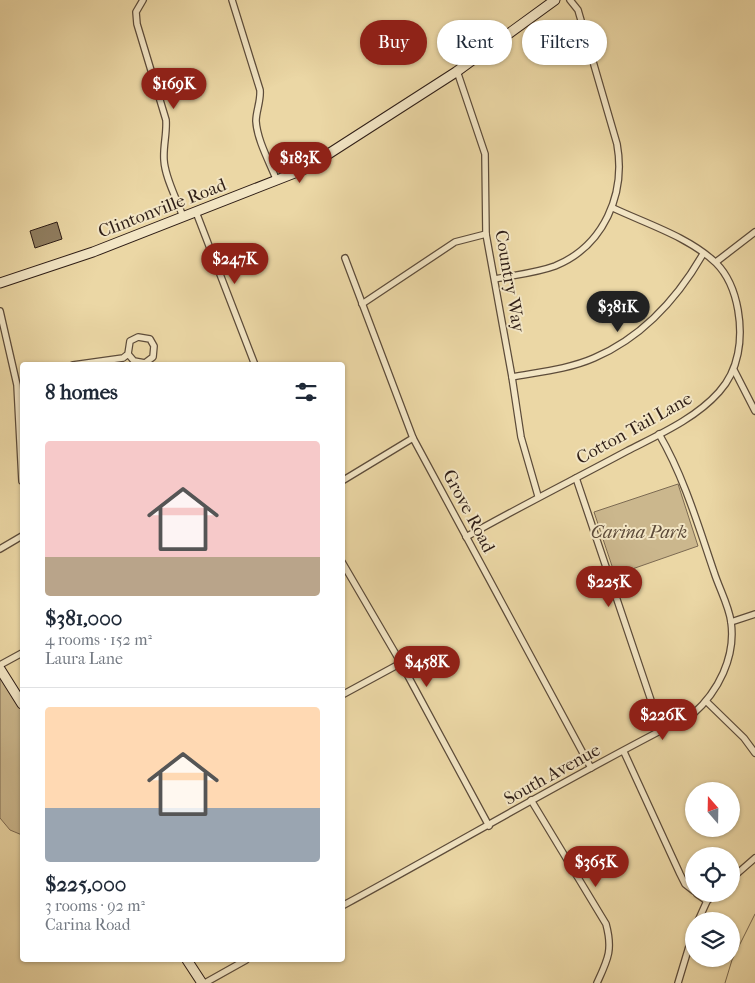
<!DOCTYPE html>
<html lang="en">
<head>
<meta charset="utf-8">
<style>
	:root { --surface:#fff; --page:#f2f2f3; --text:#1f2937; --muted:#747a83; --line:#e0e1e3; --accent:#8f2418 }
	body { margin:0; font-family:"IM FELL French Canon",serif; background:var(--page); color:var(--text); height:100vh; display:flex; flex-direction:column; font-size:19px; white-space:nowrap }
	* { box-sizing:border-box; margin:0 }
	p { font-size:16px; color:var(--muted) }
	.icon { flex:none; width:28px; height:28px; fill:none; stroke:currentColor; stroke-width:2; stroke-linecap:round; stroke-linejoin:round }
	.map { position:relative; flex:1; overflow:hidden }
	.sheet { position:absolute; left:20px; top:362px; width:325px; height:600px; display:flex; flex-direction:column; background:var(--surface); border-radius:5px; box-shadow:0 1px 4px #0004 }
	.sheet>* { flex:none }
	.banner { position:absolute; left:360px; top:20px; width:320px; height:45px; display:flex; gap:10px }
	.needle { width:32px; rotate:340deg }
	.buttons { position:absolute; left:685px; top:782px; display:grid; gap:10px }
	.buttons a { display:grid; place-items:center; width:55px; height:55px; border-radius:50%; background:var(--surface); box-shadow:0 1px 4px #0004; font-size:25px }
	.price { position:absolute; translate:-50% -42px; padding:0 11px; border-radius:18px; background:var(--accent); color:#fff; font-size:16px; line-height:32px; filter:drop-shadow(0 1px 2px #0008) }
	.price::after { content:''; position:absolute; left:50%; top:30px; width:15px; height:11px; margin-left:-8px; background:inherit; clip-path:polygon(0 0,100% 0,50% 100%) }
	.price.current { background:#222; color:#fff }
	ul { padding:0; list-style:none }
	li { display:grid; align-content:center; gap:10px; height:265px; padding:0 25px }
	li+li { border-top:1px solid var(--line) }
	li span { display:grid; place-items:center; height:155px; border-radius:5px; color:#555 }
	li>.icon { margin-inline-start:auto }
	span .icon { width:90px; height:90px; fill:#fffc; stroke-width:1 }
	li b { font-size:21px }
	h2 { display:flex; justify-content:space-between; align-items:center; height:60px; padding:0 25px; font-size:21px }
	.chip { padding:0 18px; border-radius:22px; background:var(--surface); box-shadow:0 1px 4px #0004; font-size:18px; line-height:45px }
	.chip.current { background:var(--accent); color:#fff }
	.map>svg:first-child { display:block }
</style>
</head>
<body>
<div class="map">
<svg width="755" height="983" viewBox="0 0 755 983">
	<rect width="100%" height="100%" fill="#ebd7a5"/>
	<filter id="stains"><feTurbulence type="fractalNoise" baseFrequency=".004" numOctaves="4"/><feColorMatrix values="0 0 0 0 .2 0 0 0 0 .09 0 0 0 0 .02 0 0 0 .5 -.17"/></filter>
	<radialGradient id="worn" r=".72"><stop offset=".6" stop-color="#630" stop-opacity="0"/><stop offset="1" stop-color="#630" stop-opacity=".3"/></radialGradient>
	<g fill="#cbb78d" stroke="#7c6a52">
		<polygon points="678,484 698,546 615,575 594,512"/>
		<polygon points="0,673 22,708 22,835 10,830 0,818"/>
	</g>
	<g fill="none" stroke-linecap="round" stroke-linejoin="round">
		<polyline stroke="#79674e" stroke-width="1" points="725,983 732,960 755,914"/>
	</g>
	<polygon fill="#907e60" stroke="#2e1d16" points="57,222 62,239 35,248 30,231"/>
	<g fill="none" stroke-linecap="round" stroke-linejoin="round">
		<defs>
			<g id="street">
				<path d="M143,0L136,12L137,24L166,120C167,134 163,146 164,160C165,178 177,199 183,217"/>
				<path d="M232,0L260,90C261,101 256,111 256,121C257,140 270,163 277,181"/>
				<polyline points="457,71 485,154 486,234 512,377 521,437 538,496"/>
				<polyline points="196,212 255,365"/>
				<polyline points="345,258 413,438 591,768"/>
				<polyline points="716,262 755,232"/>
				<path d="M495,279C514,275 536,273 555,266C604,246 626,194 617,144L578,10L570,0"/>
				<polyline points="362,304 455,242 486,234"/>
				<polyline points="0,311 17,385 22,481"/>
				<polyline points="73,365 123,358 128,354 130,341 138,337 150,339 154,346 153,357 145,363 134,361 128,354"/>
				<polyline points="734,370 755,411"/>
				<path d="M512,377C539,372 569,369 594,358C643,337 677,299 703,254"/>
				<polyline points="576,478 661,730"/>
				<polyline points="342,481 413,438"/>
				<path d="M466,537C519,507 573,480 627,451C658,435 695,419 719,392C739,370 743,339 738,310C735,293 729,276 716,263C689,237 647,224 613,208"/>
				<polyline points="0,549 22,536"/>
				<polyline points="342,562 401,663 489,826"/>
				<polyline points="731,622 755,614"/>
				<polyline points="0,665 22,653"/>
				<polyline points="342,695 401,663"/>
				<polyline points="707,702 744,738 755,753"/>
				<polyline points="624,752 680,874 685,884 694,891"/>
				<path d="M531,800L606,924C613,950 608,959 597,983"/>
				<polyline points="731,879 755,858"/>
				<polyline points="697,894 707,901"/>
				<path d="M342,906C460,842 574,774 693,714C718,692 736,657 731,622C729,606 719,588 714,572C698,525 684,477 659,434"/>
				<polyline points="698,921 707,901 715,894"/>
				<polyline points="205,983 246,960"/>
				<polyline points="678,983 694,930"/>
			</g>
			<g id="secondary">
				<polyline points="0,283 93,252 305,169 456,72 555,0"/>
				<polyline points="0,669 22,704"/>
				<polyline points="187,960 202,983"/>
			</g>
		</defs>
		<use href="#street" stroke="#5d4c3a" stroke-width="8"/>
		<use href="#secondary" stroke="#2e1d16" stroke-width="11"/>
		<use href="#street" stroke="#f2e5c4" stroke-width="5.5"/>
		<use href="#secondary" stroke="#f2e5c4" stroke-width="9"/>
	</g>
	<g text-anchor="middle" stroke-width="4" stroke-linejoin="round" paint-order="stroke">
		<g font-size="18" fill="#2e1d16" stroke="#f2e5c4">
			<text transform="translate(162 208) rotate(-21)" y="6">Clintonville Road</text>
			<text transform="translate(510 281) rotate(80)" y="6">Country Way</text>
			<text transform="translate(634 428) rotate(-29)" y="6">Cotton Tail Lane</text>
			<text transform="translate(469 511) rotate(62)" y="6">Grove Road</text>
			<text transform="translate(552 774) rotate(-29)" y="6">South Avenue</text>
		</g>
		<g font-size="18" font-style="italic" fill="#5d4b3a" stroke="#f2e5c4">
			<text x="639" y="538">Carina Park</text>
		</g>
	</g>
	<rect width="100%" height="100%" filter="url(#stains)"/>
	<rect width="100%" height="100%" fill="url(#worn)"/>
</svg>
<div class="buttons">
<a><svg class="needle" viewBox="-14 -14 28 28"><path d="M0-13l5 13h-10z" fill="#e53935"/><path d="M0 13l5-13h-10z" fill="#747a83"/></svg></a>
<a><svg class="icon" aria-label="locate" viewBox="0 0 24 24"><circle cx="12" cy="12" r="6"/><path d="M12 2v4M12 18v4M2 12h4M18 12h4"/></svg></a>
<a><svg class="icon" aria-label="layers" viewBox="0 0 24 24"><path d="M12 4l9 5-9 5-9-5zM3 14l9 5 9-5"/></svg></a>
</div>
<b class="price" style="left:174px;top:110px">$169K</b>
<b class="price" style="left:300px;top:184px">$183K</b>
<b class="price" style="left:235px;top:285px">$247K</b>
<b class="price current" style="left:618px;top:333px">$381K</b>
<b class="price" style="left:609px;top:608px">$225K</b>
<b class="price" style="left:427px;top:688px">$458K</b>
<b class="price" style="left:663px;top:741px">$226K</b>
<b class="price" style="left:596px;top:888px">$365K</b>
<div class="banner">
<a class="chip current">Buy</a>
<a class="chip">Rent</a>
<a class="chip">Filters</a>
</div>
<section class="sheet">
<h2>8 homes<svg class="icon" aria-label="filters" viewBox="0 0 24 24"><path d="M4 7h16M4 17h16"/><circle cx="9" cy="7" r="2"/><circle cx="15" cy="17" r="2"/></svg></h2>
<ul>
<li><span style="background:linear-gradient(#f6c9c9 75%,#b9a48a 0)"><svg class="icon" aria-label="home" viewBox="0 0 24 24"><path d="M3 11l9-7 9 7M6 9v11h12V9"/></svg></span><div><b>$381,000</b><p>4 rooms · 152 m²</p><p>Laura Lane</p></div></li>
<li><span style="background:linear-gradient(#ffd9b3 65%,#9aa5b1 0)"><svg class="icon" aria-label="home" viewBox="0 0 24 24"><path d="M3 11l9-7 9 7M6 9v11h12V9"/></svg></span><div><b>$225,000</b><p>3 rooms · 92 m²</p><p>Carina Road</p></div></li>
</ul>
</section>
</div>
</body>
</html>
